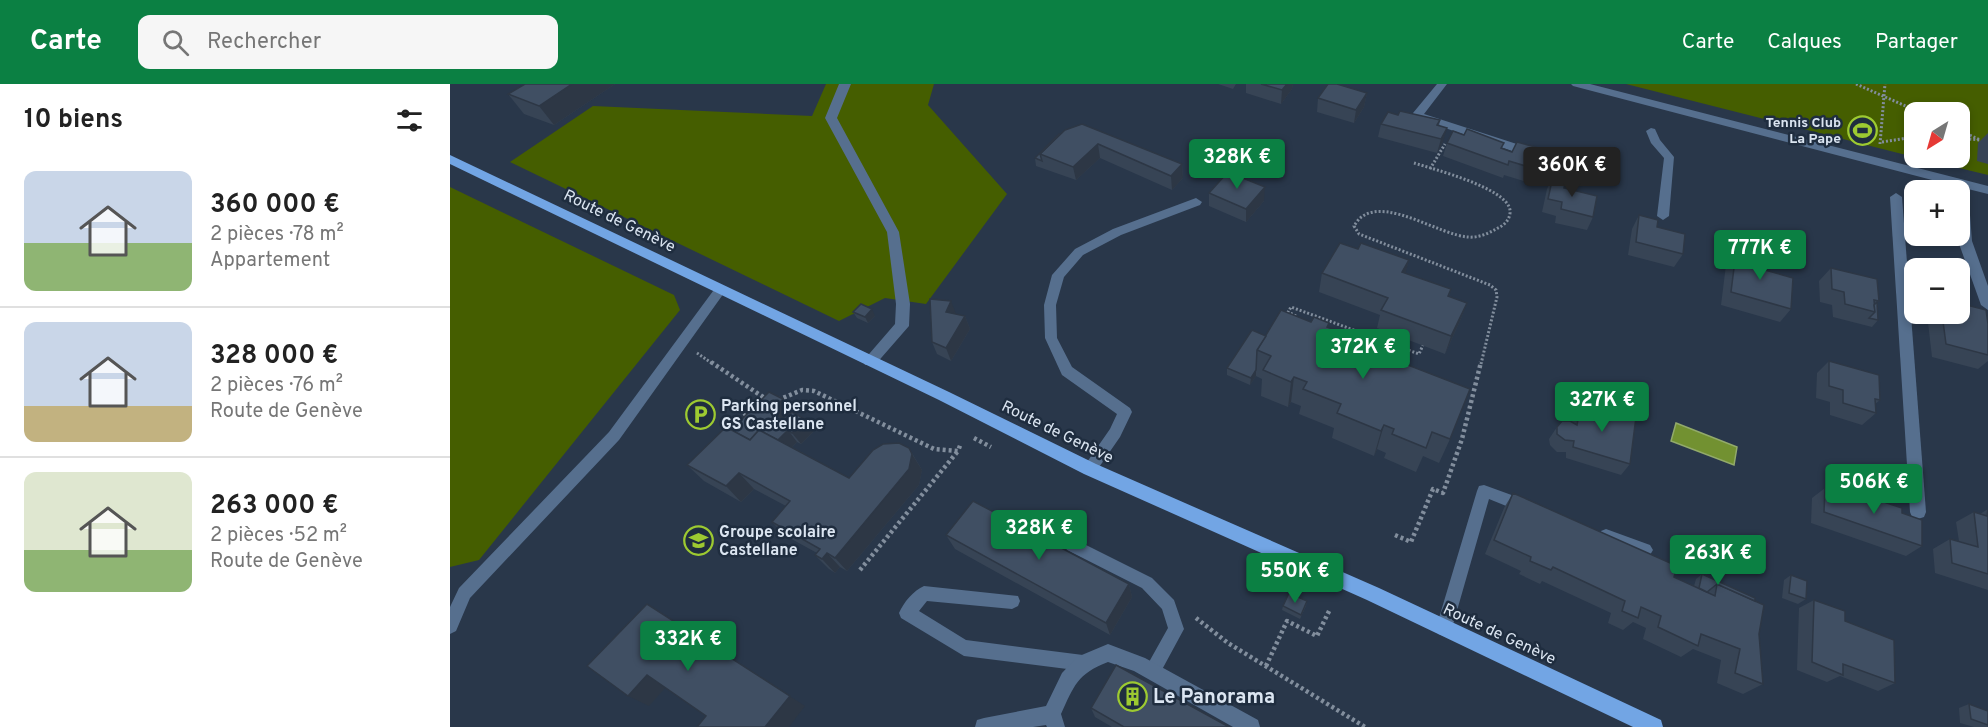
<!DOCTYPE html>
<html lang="fr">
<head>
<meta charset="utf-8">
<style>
	:root { --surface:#fff; --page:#f6f6f6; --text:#222; --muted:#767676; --line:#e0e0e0; --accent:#0b8043 }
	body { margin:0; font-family:Overpass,sans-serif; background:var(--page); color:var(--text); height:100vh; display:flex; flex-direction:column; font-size:22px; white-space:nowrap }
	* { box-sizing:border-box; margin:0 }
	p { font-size:20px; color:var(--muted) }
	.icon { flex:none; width:33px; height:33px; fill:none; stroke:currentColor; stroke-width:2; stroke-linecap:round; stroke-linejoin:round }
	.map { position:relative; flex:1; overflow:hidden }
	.side { display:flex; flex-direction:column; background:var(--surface); width:450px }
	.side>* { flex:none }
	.needle { width:39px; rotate:217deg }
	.buttons { position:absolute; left:1454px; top:18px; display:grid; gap:12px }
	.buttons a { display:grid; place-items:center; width:66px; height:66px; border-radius:12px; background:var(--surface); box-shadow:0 3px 9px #0003; font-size:30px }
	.price { position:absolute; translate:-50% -51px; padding:0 14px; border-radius:6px; background:var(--accent); color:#fff; font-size:20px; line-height:39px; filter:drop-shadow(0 2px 3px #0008) }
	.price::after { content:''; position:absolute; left:50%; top:36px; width:18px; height:14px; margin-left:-9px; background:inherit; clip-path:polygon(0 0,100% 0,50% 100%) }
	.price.selected { background:#222; color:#fff }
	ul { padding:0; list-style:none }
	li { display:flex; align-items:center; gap:18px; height:150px; padding:0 24px }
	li+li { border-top:2px solid var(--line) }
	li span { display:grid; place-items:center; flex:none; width:168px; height:120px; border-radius:12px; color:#555 }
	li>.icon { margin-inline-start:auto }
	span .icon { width:72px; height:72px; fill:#fffc; stroke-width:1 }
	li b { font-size:26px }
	h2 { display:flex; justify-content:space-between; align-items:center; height:72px; padding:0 24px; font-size:26px }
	header { display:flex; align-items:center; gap:36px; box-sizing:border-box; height:84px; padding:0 30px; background:var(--accent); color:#fff }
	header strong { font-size:28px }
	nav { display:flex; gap:33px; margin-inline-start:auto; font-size:21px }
	.search { width:420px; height:54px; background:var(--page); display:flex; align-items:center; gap:15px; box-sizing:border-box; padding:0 21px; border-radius:12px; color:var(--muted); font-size:22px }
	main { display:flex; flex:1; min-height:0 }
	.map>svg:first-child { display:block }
</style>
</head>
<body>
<header>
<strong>Carte</strong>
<div class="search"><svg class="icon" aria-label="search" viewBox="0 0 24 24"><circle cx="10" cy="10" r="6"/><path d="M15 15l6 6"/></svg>Rechercher</div>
<nav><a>Carte</a><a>Calques</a><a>Partager</a></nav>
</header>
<main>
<section class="side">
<h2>10 biens<svg class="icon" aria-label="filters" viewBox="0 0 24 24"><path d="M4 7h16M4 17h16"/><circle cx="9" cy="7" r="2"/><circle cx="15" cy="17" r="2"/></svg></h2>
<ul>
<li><span style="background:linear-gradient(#c9d6e8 60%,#8fb573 0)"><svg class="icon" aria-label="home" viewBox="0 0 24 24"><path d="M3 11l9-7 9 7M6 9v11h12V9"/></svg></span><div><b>360 000 €</b><p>2 pièces · 78 m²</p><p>Appartement</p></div></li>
<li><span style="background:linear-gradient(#c9d6e8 70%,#c2b280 0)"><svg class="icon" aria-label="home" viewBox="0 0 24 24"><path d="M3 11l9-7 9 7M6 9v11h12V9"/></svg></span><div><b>328 000 €</b><p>2 pièces · 76 m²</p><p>Route de Genève</p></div></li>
<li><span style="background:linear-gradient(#dfe7d0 65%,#8fb573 0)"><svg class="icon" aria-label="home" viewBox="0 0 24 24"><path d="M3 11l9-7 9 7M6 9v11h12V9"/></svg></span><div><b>263 000 €</b><p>2 pièces · 52 m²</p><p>Route de Genève</p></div></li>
</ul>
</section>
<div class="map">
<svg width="1538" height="643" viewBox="0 0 1538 643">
	<rect width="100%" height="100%" fill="#29374a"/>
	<g fill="#455e00">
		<polygon points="376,0 484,0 478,21 557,110 476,220 435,214 389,237 60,78 143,22 362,32"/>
		<polygon points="1176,0 1538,0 1538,91 1468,74 1509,74 1509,28 1464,28 1464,73"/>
		<polygon points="0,103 224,211 230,226 29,476 0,483"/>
	</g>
	<polygon fill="#729131" stroke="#92aa6b" stroke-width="1.5" points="1226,339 1287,363 1284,381 1221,357"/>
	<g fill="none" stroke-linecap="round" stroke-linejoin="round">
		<g stroke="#828e9d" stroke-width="3" stroke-dasharray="2 2" stroke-linecap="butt">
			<polyline points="1406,0 1469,28"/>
			<polyline points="1509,46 1530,56 1509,54"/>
			<polyline points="1432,58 1464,53"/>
			<polyline points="1430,60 1435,0"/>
			<path d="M964,79C983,85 1057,104 1060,126C1061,134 1055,141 1048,144C1039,149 1029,154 1018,153C990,151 939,115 913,132C909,134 906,139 904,142L909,150L1040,201L1046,206L1047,213L1031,280"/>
			<polyline points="980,85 995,60"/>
			<polyline points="846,232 838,228 841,223 969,270 973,261"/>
			<polyline points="895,257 912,263 913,268"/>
			<polyline points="247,269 263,280"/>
		</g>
		<g stroke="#828e9d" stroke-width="4.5" stroke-dasharray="3 3" stroke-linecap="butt">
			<polyline points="261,278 316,315"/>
			<polyline points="328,316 352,306 364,307 484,365 508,367 511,359"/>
			<polyline points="275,347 302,326"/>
			<polyline points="524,354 541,363"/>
			<polyline points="945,451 961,458 983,405 993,409 1012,355 1031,278"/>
			<polyline points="410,486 508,367"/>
			<polyline points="746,534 778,559 915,643"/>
			<polyline points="816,582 837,537 867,552 880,525"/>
		</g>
		<g fill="#566f8e" fill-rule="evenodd">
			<polygon points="987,0 997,0 974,30 1085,66 1085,72 1077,72 963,33 963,29"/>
			<polygon points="1201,44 1205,45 1210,56 1224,73 1219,132 1213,136 1207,132 1214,74 1201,59 1196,47"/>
			<polygon points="746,114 752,118 750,121 671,151 633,171 614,193 606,221 607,254 622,283 680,324 682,328 670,353 645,389 640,391 635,389 633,385 635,381 660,345 667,330 612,291 595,254 594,221 602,191 625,165 663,145"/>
			<polygon points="270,201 276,206 274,209 169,356 20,514 6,547 0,550 0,523 9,504 159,348 266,203"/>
			<polygon points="1034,401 1081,418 1083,423 1081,428 1076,430 1039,415 1002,544 1000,550 994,552 988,550 986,544 1027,407 1029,402"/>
			<polygon points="1156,445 1200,461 1203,466 1200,471 1195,473 1151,457 1149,452 1151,447"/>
			<polygon points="622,454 702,494 724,516 734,545 708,593 702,595 696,593 694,587 718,544 712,525 692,504 617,466 614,461 617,456"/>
			<path d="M474,502L568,512L570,517L568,522L562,525L477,517L469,527L516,556L633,571L639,573L641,579L639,585L633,587L514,572L451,534L449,529C453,519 464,506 474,502Z"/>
		</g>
		<g fill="#566f8e" fill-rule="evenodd">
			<polygon points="389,0 401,0 387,34 449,148 460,220 459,242 425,281 415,281 413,277 445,240 446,220 437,148 375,34"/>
			<polygon points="1121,0 1140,0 1538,102 1538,110 1518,105 1522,157 1538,202 1538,226 1531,221 1508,157 1509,106 1505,106 1505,102 1123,2"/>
			<polygon points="1446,109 1452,113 1476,428 1474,433 1468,435 1462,433 1460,428 1440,113"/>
			<path d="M658,560L695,574L808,636L810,643H783L684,587L658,578C627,590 624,602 611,630L615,643H597L596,641L583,643H525L527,636L534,634L596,622L612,589L627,573Z"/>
		</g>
		<polygon fill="#72a5e4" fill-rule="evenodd" points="0,71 499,308 646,380 929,504 1211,636 1213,643 1183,643 917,516 634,390 489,316 0,80"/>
	</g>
	<g fill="#374455">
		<polygon points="75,0 165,0 104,41 74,30 58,10"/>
		<polygon points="768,0 786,0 783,5"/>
		<polygon points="796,0 843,0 842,5 831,20 796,9"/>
		<polygon points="917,9 914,23 904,39 867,28 868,14"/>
		<polygon points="948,31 990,36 989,42 993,58 987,69 928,53 931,40"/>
		<polygon points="1538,49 1538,80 1527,77 1528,59"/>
		<polygon points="610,50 732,80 733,94 722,106 650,74 626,96 586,82 585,74"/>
		<polygon points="997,59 1052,64 1062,68 1087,70 1099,73 1087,101 1054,91 1053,94 993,72"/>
		<polygon points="1103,92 1114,104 1143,133 1137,146 1105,139 1106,132 1092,128 1097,105"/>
		<polygon points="759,109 814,117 796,138 759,122"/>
		<polygon points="1189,131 1207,143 1233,170 1224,183 1178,171 1182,145"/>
		<polygon points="1287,160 1341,225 1330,238 1271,221 1277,173"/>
		<polygon points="908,165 959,176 955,189 1001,205 999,212 1017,219 1010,237 995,270 927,244 930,231 869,208 872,189"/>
		<polygon points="1381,184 1429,217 1427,218 1428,236 1422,243 1383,233 1382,221 1370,218 1369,197"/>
		<polygon points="403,228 425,232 418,239 407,234"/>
		<polygon points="506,230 515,232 520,245 501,277 487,270 482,258"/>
		<polygon points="1477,230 1509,230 1538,240 1538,277 1528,285 1482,273"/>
		<polygon points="861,238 878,243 902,252 900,259 1000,355 989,379 973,372 966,388 934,374 936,369 927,365 924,372 882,354 884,344 849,330 851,322 841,318 838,323 811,312 812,295 806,292 800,301 777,291 777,284 816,252"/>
		<polygon points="1379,277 1430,316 1425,320 1426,329 1412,341 1380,331 1380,318 1366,314 1367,289"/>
		<polygon points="333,315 342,327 334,335 364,347 351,360 347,358 342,363 399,394 459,364 472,386 469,401 397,487 390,483 385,489 379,485 365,471 367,469 336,452 322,438 336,422 304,405 291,418 254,397 237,381 281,346"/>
		<polygon points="1149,322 1180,380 1171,391 1116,374 1116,368 1107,368 1100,361 1099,355 1107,343 1122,338 1122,336 1130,324 1145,328"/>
		<polygon points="1375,404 1390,409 1394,405 1452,429 1472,462 1456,472 1361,439 1362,414"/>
		<polygon points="1063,409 1224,493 1244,502 1246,495 1252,490 1305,517 1309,550 1313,600 1293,610 1267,599 1271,576 1243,565 1231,573 1193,555 1196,544 1183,538 1173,546 1158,539 1161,529 1092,497 1090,500 1069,490 1071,487 1035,470 1054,424"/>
		<polygon points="1538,425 1538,506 1485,489 1483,465 1500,455 1509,457 1506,438 1524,428 1530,430"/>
		<polygon points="496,451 679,500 682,513 660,551 505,465"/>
		<polygon points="1341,491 1356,515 1348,520 1332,514 1334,496"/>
		<polygon points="1364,516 1395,537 1445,599 1428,607 1390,592 1377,598 1347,586 1349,524"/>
		<polygon points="857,517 856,522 850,535 832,526 833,522"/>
		<polygon points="1519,620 1538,627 1538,643 1524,643 1510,639 1509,624"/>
		<polygon points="641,624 779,643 662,643 645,633"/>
	</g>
	<g fill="#2d3745">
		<polygon points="122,0 165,0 104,41 89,22"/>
		<polygon points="837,0 843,0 842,5 831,20 832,6"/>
		<polygon points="917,9 914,23 904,39 906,26"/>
		<polygon points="997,44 993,58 987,69 991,55"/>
		<polygon points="648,60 650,74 626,96 623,83"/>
		<polygon points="732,80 733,94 722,106 721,92"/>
		<polygon points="815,103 814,117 796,138 796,125"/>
		<polygon points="959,176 954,195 952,188"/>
		<polygon points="501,217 506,230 496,228"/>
		<polygon points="1017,219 1010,237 995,270 1001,252"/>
		<polygon points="422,225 425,232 418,239 415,233"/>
		<polygon points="515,232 520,245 501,277 496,264"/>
		<polygon points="806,286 806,292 800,301 801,294"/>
		<polygon points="844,293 841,318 838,323 841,298"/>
		<polygon points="333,315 342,327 329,339 320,328"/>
		<polygon points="355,335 364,347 351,360 342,349"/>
		<polygon points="934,341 927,365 924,372 931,347"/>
		<polygon points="338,346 347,358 336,369 327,358"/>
		<polygon points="462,370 472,386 469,401 397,487 385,474"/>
		<polygon points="289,389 304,405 291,418 276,402"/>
		<polygon points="377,469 390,483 385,489 372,475"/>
		<polygon points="679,500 682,513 660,551 656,539"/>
		<polygon points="216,532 355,622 339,643 315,643"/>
		<polygon points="197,591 217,602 199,622 178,612"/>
	</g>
	<g fill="#404f63" stroke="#2d3745" stroke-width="1.5">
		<polygon points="75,0 122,0 89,22 58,10"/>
		<polygon points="811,0 837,0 832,6"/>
		<polygon points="878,0 887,0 917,9 906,26 868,14"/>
		<polygon points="950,27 990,36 987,41 997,44 991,55 931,40 938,28 948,31"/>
		<polygon points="632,40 732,80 721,92 648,60 623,83 590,70 615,46"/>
		<polygon points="1017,45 1054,59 1051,64 1062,68 1067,58 1089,64 1087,69 1099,73 1092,87 1059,77 1058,81 997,59 1003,47 1014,51"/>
		<polygon points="609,50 610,50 590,70 592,77 585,74"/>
		<polygon points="778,88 815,103 796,125 759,109"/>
		<polygon points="1103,92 1116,95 1114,104 1147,112 1143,133 1111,125 1112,118 1098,115"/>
		<polygon points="1189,131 1208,136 1207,143 1235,150 1233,170 1186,158"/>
		<polygon points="890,159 908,165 911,159 959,176 952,188 1001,205 998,212 1017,219 1001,252 931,226 938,214 872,189"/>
		<polygon points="1287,160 1306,166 1304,183 1343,194 1341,225 1281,208"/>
		<polygon points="1381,184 1427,195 1429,217 1424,216 1425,228 1395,220 1394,208 1382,205"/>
		<polygon points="480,215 501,217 496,228 515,232 496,264 482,258"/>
		<polygon points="1427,218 1428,236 1419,234 1425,228 1424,221"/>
		<polygon points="1509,219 1536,226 1538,240 1538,271 1496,260 1492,230 1509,230"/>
		<polygon points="411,220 422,225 415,233 403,228"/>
		<polygon points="831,226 861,238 864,233 879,239 877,243 902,252 898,258 1020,305 1000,355 982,348 976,364 942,350 944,345 934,341 931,347 887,329 891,320 853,305 857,298 844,293 841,298 813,286 821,272 807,266"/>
		<polygon points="802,246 816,252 807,266 806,286 801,294 777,284"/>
		<polygon points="1379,277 1429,291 1430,316 1425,315 1426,329 1393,319 1393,306 1379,302"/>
		<polygon points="319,308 333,315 320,328 335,336 342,328 355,335 342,349 338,346 328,356 309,346 300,356 281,346"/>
		<polygon points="1149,322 1186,333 1180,380 1123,363 1124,357 1115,356 1107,350 1107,343 1112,337 1120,337 1127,341 1130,324 1148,328"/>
		<polygon points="276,343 300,356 309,346 399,394 423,366 433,360 449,359 459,364 462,370 459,385 385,474 377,469 372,475 365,471 370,465 322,438 340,417 289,389 276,402 237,381"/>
		<polygon points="1375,404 1394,410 1394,405 1452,424 1452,429 1472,436 1472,462 1374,428"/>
		<polygon points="1063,409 1227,482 1224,493 1265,512 1267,500 1314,521 1309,550 1313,600 1285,589 1290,565 1251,550 1248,562 1208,543 1211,532 1191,523 1188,534 1172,527 1175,517 1103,483 1101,486 1080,477 1081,473 1044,456"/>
		<polygon points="523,417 679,500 656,539 496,451"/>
		<polygon points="1538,425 1538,490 1502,479 1500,455 1528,463 1524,428 1537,432"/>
		<polygon points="1252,490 1305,514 1305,517 1267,500 1257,508 1249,504"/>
		<polygon points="1341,491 1357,497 1356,515 1339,509"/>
		<polygon points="839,509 857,517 851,531 833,522"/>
		<polygon points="1364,516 1395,527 1395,537 1444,556 1445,599 1393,580 1393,591 1362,578"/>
		<polygon points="197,520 340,612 315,643 247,643 256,632 197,591 178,612 137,582"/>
		<polygon points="666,581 779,643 674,643 641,624"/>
		<polygon points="1519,620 1538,627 1538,641 1521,635"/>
	</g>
	<defs>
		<symbol id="stadium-ring" viewBox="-11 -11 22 22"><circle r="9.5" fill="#1f2d3f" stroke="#9dca31" stroke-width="1.5"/><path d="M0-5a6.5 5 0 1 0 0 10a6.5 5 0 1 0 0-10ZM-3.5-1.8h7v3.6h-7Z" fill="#9dca31"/></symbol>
		<symbol id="parking-ring" viewBox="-11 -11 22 22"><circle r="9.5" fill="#1f2d3f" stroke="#9dca31" stroke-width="1.5"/><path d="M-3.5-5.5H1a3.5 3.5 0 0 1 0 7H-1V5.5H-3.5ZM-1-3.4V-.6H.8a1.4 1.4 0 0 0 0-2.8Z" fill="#9dca31"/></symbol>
		<symbol id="school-ring" viewBox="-11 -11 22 22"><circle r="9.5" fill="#1f2d3f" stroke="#9dca31" stroke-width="1.5"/><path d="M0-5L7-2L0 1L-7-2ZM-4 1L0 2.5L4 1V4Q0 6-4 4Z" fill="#9dca31"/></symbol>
		<symbol id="building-ring" viewBox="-11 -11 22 22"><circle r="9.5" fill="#1f2d3f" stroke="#9dca31" stroke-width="1.5"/><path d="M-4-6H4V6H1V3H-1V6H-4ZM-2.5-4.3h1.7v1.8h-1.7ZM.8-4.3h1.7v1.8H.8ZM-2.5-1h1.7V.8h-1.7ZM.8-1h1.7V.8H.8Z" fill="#9dca31"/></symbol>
	</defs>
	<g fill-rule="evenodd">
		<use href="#stadium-ring" x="1396" y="30" width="33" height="33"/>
		<use href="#parking-ring" x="234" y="314" width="33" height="33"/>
		<use href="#school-ring" x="232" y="440" width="33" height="33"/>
		<use href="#building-ring" x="666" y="596" width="33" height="33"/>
	</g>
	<g text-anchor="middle" stroke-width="5" stroke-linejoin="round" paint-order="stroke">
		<g font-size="14" font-weight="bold" fill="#dbe5f1" stroke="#1f2d3f" text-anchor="end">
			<text x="1391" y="43">Tennis Club<tspan x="1391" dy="16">La Pape</tspan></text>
		</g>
		<g font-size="16" fill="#dbe5f1" stroke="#1f2d3f">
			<text transform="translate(170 136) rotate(26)" y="6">Route de Genève</text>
			<text transform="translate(608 347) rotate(26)" y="6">Route de Genève</text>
			<text transform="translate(1050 549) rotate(25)" y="6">Route de Genève</text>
		</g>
		<g font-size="16" font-weight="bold" fill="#dbe5f1" stroke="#1f2d3f" text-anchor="start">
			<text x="271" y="327">Parking personnel<tspan x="271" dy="18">GS Castellane</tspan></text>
			<text x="269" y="453">Groupe scolaire<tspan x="269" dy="18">Castellane</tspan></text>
		</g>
		<g font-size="20" font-weight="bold" fill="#dbe5f1" stroke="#1f2d3f" text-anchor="start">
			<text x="703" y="619">Le Panorama</text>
		</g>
	</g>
</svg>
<div class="buttons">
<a><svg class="needle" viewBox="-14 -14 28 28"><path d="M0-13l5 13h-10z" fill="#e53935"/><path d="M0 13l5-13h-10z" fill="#767676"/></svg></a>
<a>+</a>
<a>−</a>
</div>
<b class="price" style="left:787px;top:106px">328K €</b>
<b class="price selected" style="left:1122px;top:114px">360K €</b>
<b class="price" style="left:1310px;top:197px">777K €</b>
<b class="price" style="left:913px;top:296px">372K €</b>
<b class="price" style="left:1152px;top:349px">327K €</b>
<b class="price" style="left:1424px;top:431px">506K €</b>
<b class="price" style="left:589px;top:477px">328K €</b>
<b class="price" style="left:1268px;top:502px">263K €</b>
<b class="price" style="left:845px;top:520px">550K €</b>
<b class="price" style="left:238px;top:588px">332K €</b>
</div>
</main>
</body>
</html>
